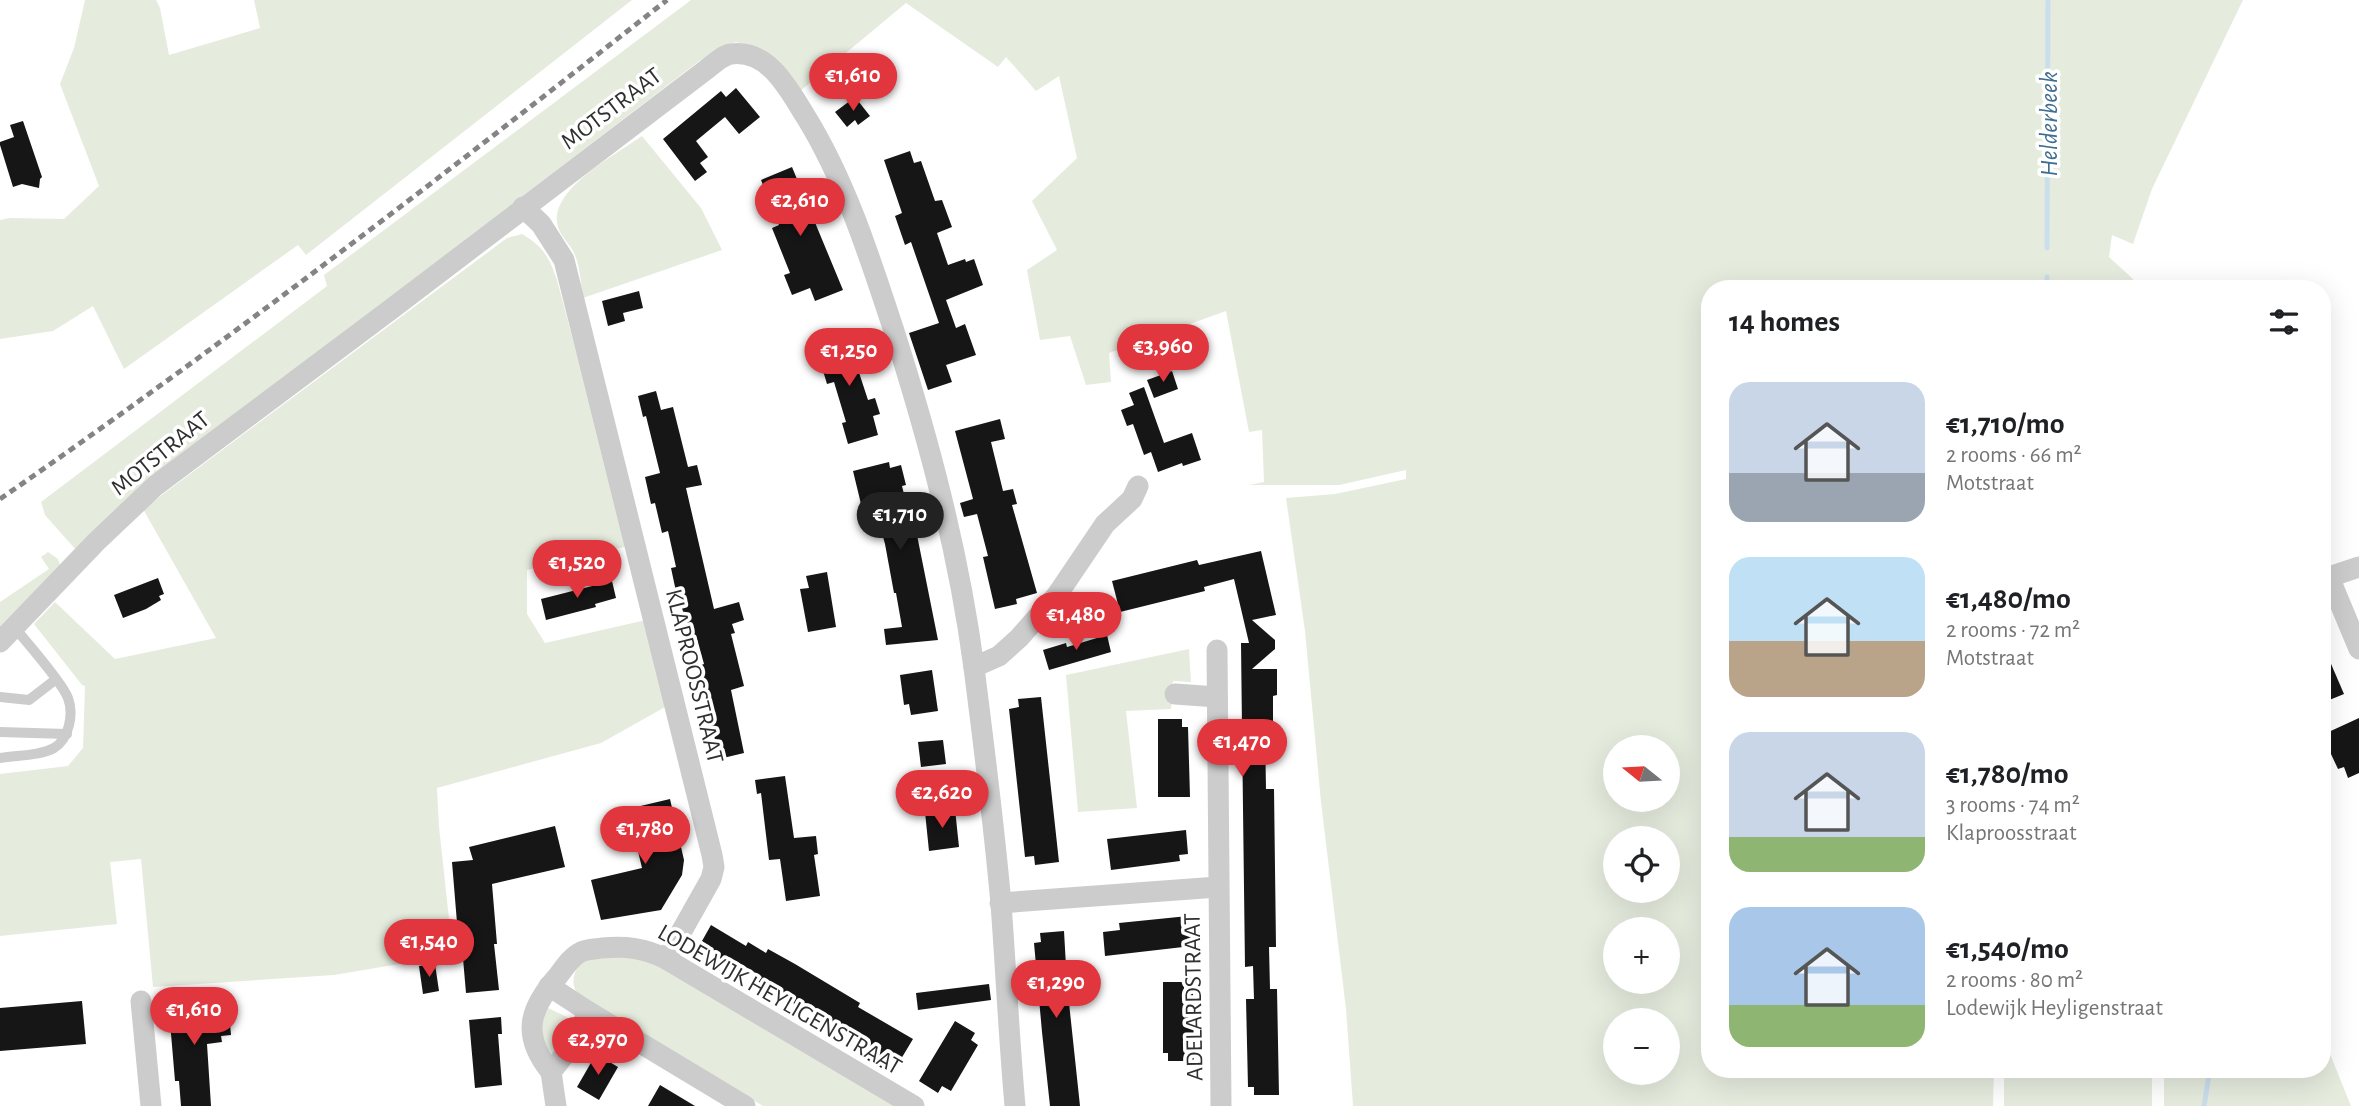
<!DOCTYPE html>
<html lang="en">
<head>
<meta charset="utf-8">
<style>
	:root { --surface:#fff; --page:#f2f2f2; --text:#202124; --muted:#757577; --accent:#e2363e }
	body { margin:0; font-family:"Alegreya Sans",sans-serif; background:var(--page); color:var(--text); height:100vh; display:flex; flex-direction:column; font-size:26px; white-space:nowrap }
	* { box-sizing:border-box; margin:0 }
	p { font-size:23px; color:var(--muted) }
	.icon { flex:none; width:38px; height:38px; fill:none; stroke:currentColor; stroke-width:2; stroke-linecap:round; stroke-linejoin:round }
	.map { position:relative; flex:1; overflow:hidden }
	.side { position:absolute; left:1701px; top:280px; width:630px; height:798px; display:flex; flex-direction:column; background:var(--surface); border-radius:28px; box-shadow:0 7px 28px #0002 }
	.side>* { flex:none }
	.needle { width:46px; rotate:288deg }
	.buttons { position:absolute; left:1603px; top:735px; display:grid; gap:14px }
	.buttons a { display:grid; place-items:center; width:77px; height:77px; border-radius:50%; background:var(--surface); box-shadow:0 7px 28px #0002; font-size:35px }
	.price { position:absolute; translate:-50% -60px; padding:0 16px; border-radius:24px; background:var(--accent); color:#fff; font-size:23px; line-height:46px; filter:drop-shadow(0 2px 4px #0008) }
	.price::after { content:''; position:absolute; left:50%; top:42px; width:21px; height:16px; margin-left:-10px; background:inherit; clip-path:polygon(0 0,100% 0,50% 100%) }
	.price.active { background:#222; color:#fff }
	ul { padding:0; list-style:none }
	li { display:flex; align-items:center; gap:21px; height:175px; padding:0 28px }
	li span { display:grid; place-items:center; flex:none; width:196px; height:140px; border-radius:21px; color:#555 }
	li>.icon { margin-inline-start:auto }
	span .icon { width:84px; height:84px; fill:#fffc; stroke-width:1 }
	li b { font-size:30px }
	h2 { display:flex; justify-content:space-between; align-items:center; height:84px; padding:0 28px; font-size:30px }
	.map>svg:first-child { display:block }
</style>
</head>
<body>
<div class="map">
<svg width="2359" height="1106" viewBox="0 0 2359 1106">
	<rect width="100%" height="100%" fill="#fff"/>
	<g fill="#e5ecde" fill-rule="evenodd">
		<polygon points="85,0 156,0 160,8 169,55 260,28 254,0 632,0 306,255 298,245 124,369 93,306 53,331 0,339 0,220 10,218 64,219 99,186 60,84 74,48"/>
		<path d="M691,0H2243L2152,189L2133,244L2112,235L2109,257L2132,278L2139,289H1710V1069H1994L1993,1106H1353L1346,1009L1321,802L1305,631L1286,498L1335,494L1406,479V470L1339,485H1249L1264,482L1262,430L1249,432L1226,311L1109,353L1111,382L1086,385L1070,336L1040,340L1027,270L1057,250L1032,201L1077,158L1059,76L1036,91L1006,57L998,67L906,3L799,92L750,46L736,42L715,49L466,239L76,550L45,515L41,502L327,286L324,275ZM1615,747H1668V800H1615ZM1615,838H1668V891H1615ZM1615,929H1668V982H1615ZM1615,1020H1668V1073H1615Z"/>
		<path d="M642,136L701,208L722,250L583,298C581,284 580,267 575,255C571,245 561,237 558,227C547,190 617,154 642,136Z"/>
		<path d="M522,234C544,247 549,257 557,280L628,546L527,570V614L545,643L646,620L667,706L601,743L437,788L439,827L453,955L334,975L153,987L141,859L110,862L117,924L0,936V774L68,766L83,748L85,686L82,685L34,624L55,602L115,659L216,638L143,509L507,238Z"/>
		<polygon points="48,552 58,559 60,565 0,628 0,602 49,569 41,557"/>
		<polygon points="1189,649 1191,682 1173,681 1171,709 1126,711 1137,808 1078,812 1066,675"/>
		<path d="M635,952L900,1106H763L582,1000C569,986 572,973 583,960Z"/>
		<polygon points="548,1008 567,1017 570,1023 568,1031 552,1054 543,1051 541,1012"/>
		<polygon points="2322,1034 2351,1106 2164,1106 2164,1069 2322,1069"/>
		<rect x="2004" y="1069" width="148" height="37"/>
	</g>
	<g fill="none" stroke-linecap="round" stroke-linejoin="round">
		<g stroke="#cadeeb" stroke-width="5">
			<polyline points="2047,248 2048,0"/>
			<polyline points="2047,289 2047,277"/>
			<polyline points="2204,1106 2210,1069"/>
		</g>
	</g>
	<g fill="#161616">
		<polygon points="736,88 760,117 739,134 725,117 696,141 708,157 700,163 707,172 695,181 663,139 721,91 726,97"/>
		<polygon points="855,97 870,116 858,125 855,120 847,127 835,112"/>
		<polygon points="23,121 42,177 40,179 39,188 22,184 13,187 0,145 0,142 14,137 10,125"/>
		<polygon points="910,151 914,163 921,161 935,201 942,200 952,227 937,233 948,265 965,259 966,262 974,259 983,285 946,300 956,328 965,324 976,355 946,365 952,382 928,390 909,333 939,323 911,242 905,245 895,216 902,213 884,160"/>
		<polygon points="792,167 843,290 815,301 810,288 792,295 784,275 790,273 772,228 779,225 761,180"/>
		<polygon points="639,291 643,308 623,313 625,321 608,326 602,301"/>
		<polygon points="845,330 868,400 875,398 880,414 873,416 878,435 848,444 842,423 846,422 834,382 827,384 818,354 824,352 822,337"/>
		<polygon points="1172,371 1178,389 1154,398 1147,380"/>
		<polygon points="1144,387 1164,443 1192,433 1201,460 1183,466 1182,463 1158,472 1151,452 1144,455 1133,424 1127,426 1121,410 1134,405 1129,393"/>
		<polygon points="656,391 661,410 673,407 688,467 697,465 702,485 686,488 714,609 739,602 744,620 732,624 735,633 731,634 744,686 731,690 744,753 719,759 706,697 704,697 696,667 704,664 696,635 690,636 680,601 678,601 671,568 676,567 668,531 662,533 655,503 651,504 645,477 660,473 646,416 643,417 638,396"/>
		<polygon points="1000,419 1005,439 991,442 1003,491 1013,489 1017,504 1012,505 1037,593 1016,599 1017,604 995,609 983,557 988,556 977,514 964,517 960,503 973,499 955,431"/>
		<polygon points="889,462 890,468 901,465 906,485 902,486 912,526 915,525 938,640 886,645 884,629 902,627 896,593 894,593 885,544 873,501 861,504 853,471"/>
		<polygon points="1261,551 1276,615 1252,620 1275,640 1275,649 1252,669 1277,669 1277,695 1273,696 1273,729 1265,730 1266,789 1274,789 1276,947 1269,947 1270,989 1277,989 1279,1095 1254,1095 1254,1087 1248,1087 1246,999 1254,999 1253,966 1245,967 1242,729 1241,643 1249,643 1234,579 1204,587 1205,591 1120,612 1112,581 1197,560 1199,565"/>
		<polygon points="827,572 836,627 808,632 800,589 809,588 806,576"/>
		<polygon points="158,578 164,594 159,596 161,600 146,609 123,618 114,595"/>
		<polygon points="612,581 616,598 595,604 596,607 546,620 541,599"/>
		<polygon points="1107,635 1111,652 1049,670 1043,650 1066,643 1067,647"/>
		<polygon points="2322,643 2344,694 2322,703"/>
		<polygon points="932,670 938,711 911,715 909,704 904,705 900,675"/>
		<polygon points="1041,697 1059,862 1035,865 1034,856 1025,857 1009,709 1019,707 1018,699"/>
		<polygon points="2359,718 2359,773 2348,778 2344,767 2338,769 2322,735"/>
		<polygon points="1158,719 1182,719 1182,727 1188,727 1190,797 1158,797"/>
		<polygon points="943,740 946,764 921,767 918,742"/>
		<polygon points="785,776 794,838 816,836 818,854 814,855 820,896 786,901 780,859 769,860 761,793 757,794 755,780"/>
		<polygon points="670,799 684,860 682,875 661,910 601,920 591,880 642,868 628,809"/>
		<polygon points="955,809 959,847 929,851 925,812"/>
		<polygon points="555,826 565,867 492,884 497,944 494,944 499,990 466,993 462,947 459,947 452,862 473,860 469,847"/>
		<polygon points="1186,830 1188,854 1179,855 1180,861 1111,870 1107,839"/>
		<polygon points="1188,916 1192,946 1105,956 1103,932 1120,930 1119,923"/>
		<polygon points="711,925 746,946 748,942 766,953 768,949 795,964 860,1003 858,1007 913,1039 901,1059 894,1055 885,1070 855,1053 863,1038 838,1023 835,1028 758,982 762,977 736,961 728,976 701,960 709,946 702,941"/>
		<polygon points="1064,931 1067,984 1080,1106 1050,1106 1042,1032 1034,943 1041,942 1040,933"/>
		<polygon points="435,964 439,991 423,994 419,966"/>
		<polygon points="1163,982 1184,982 1184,991 1193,991 1194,1061 1168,1061 1168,1053 1163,1053"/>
		<polygon points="989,984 991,1000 918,1010 916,993"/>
		<polygon points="190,995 191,1007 206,1005 208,1015 229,1012 231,1035 221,1036 222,1042 207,1044 211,1106 181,1106 179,1081 175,1081 168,998"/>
		<polygon points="82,1001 86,1044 0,1051 0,1008"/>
		<polygon points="501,1017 502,1034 498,1034 502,1085 475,1088 469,1020"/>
		<polygon points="955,1021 975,1033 971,1040 978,1045 951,1091 942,1086 938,1093 919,1081"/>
		<polygon points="596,1054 618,1067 599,1100 577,1087"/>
		<polygon points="660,1085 695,1106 648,1106"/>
	</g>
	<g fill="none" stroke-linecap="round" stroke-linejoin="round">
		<g stroke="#ccc" stroke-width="10">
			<polyline points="0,697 29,700 55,680"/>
			<polyline points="0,732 67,734"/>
			<path d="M0,758C17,755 39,756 54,748C69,739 74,714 68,698C62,682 28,644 15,628"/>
		</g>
		<g stroke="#ccc" stroke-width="21">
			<polyline points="523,207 541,224 564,260 712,855 714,867 711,879 666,959"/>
			<polyline points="2359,567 2329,577 2359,649"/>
			<path d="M0,642L96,542L155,486L390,310L707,69C713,64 723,55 731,54C769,49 789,90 806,117C846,182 870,258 894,331C929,441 959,553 974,668C984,746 994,825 1001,904C1006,971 1009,1039 1015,1106"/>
			<polyline points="1217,650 1221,1106"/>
			<polyline points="974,667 999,656 1019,638 1057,595 1105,524 1132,499 1138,486"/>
			<polyline points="1175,694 1217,697"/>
			<polyline points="1000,903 1218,887"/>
			<polyline points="549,986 589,1012 745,1106"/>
			<polyline points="141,1001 151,1106"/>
			<path d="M551,1072C521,1035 529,1009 558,976C564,968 572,956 581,952C587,949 596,949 602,948C626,946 645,948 666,959L914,1106"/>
			<polyline points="556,1106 551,1072 565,1054 589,1012"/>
		</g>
		<path stroke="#848484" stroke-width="5" stroke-dasharray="7 5" stroke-linecap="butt" d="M0,499C229,341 449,171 667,0"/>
	</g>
	<g text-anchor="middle" stroke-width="7" stroke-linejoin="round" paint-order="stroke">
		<g font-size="24" fill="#2f2f2f" stroke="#fff">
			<text transform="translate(611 108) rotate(-37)" y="8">MOTSTRAAT</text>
			<text transform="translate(160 453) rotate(-39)" y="8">MOTSTRAAT</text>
			<text transform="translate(695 676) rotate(76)" y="8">KLAPROOSSTRAAT</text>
			<text transform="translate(1193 997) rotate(-91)" y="8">ADELARDSTRAAT</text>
			<text transform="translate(780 999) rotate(30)" y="8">LODEWIJK HEYLIGENSTRAAT</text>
		</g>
		<g font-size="26" font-style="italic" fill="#3f6e90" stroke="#fff">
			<text transform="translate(2048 124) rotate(-90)" y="9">Helderbeek</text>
		</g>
	</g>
</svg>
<div class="buttons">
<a><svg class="needle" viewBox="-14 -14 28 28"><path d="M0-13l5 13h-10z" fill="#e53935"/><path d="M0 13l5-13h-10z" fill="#757577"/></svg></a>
<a><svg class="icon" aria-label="locate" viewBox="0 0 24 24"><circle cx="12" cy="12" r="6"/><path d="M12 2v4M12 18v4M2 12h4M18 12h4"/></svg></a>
<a>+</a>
<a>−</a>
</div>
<b class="price" style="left:853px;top:113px">€1,610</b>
<b class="price" style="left:800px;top:238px">€2,610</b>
<b class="price" style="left:1163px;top:384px">€3,960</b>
<b class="price" style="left:849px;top:388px">€1,250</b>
<b class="price active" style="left:900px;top:552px">€1,710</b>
<b class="price" style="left:577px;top:600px">€1,520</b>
<b class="price" style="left:1076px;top:652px">€1,480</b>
<b class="price" style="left:1242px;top:779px">€1,470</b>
<b class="price" style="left:942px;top:830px">€2,620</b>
<b class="price" style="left:645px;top:866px">€1,780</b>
<b class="price" style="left:429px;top:979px">€1,540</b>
<b class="price" style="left:1056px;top:1020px">€1,290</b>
<b class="price" style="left:194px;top:1047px">€1,610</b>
<b class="price" style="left:598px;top:1077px">€2,970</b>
<section class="side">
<h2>14 homes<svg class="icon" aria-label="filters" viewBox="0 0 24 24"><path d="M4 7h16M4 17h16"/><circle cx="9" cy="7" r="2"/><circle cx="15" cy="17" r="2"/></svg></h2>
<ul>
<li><span style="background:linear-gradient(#c9d6e8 65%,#9aa5b1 0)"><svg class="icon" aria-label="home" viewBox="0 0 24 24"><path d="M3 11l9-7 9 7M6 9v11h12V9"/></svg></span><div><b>€1,710/mo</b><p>2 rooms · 66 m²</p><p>Motstraat</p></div></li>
<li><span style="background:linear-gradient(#bfe0f5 60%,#b9a48a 0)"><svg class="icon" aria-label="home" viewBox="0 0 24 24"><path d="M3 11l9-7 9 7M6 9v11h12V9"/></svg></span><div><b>€1,480/mo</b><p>2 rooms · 72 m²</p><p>Motstraat</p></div></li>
<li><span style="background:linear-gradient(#c9d6e8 75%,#8fb573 0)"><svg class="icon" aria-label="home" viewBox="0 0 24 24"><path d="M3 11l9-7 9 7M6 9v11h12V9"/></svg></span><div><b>€1,780/mo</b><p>3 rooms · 74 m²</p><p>Klaproosstraat</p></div></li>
<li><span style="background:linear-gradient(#a9c7e8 70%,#8fb573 0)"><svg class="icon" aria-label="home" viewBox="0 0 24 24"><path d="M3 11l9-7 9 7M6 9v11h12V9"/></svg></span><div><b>€1,540/mo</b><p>2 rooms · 80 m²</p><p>Lodewijk Heyligenstraat</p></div></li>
</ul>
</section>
</div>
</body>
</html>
